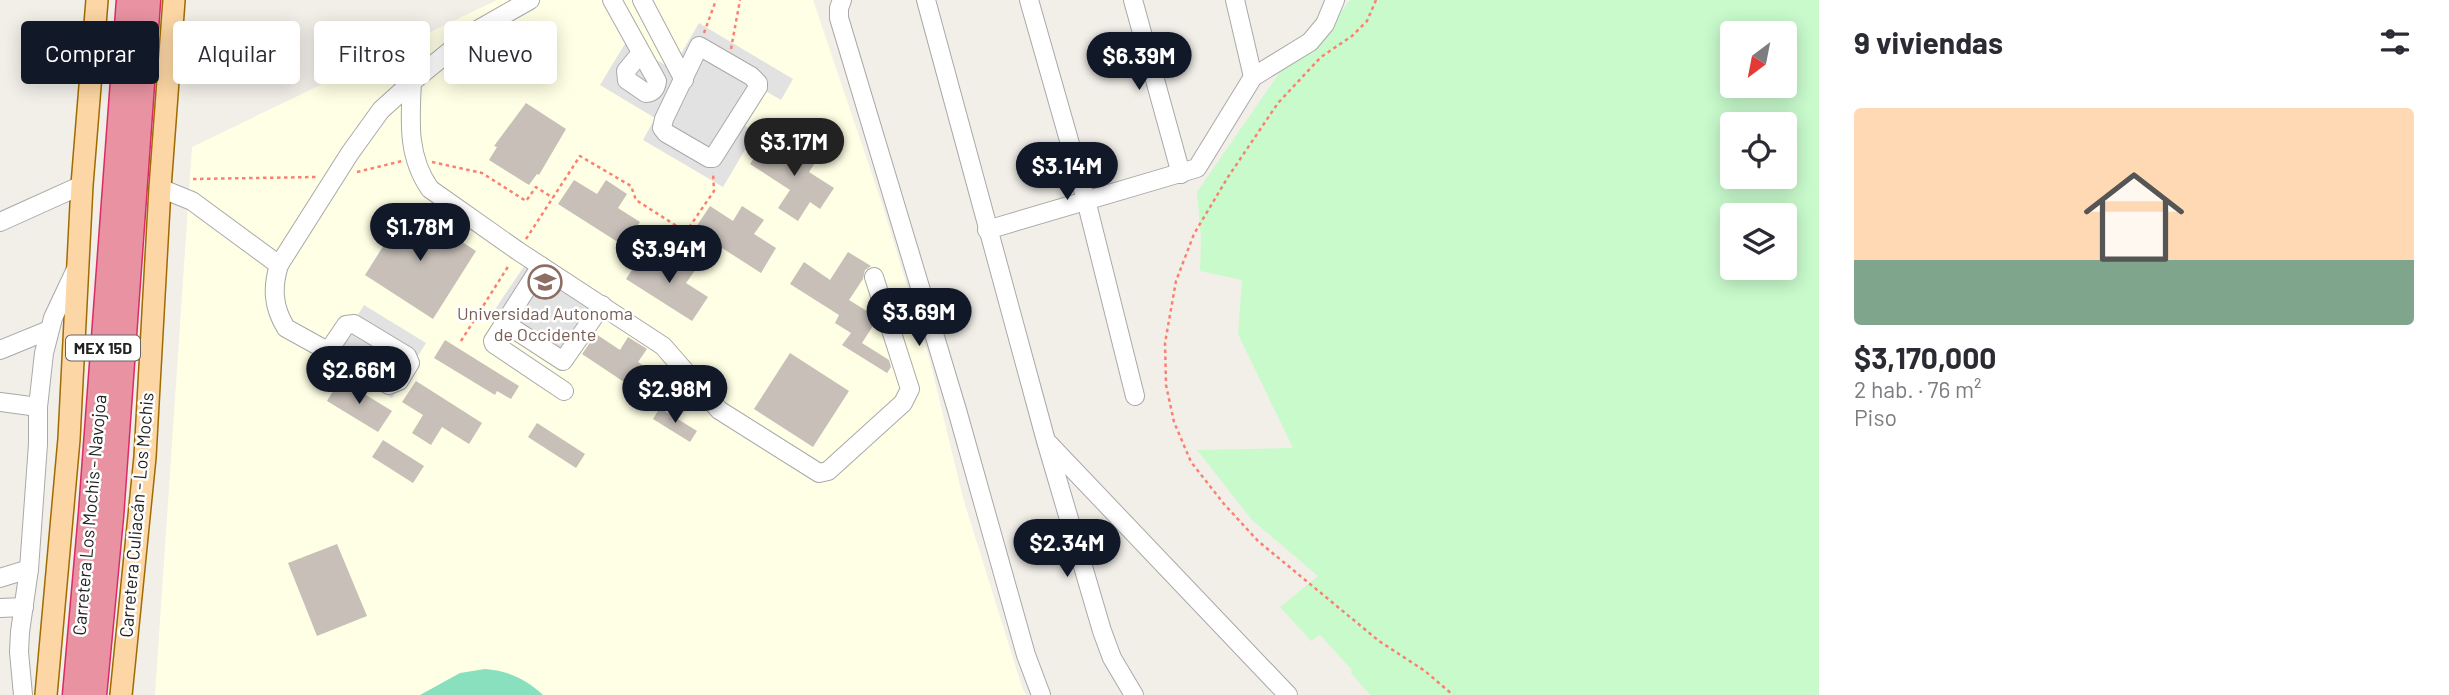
<!DOCTYPE html>
<html lang="es">
<head>
<meta charset="utf-8">
<style>
	:root { --surface:#fff; --page:#f7f7f7; --text:#2b2b33; --muted:#7c7c81; --accent:#111827 }
	body { margin:0; font-family:Barlow,sans-serif; background:var(--page); color:var(--text); height:100vh; display:flex; flex-direction:column; font-size:26px; white-space:nowrap }
	* { box-sizing:border-box; margin:0 }
	p { font-size:23px; color:var(--muted) }
	.icon { flex:none; width:38px; height:38px; fill:none; stroke:currentColor; stroke-width:2; stroke-linecap:round; stroke-linejoin:round }
	.map { position:relative; flex:1; overflow:hidden }
	.panel { display:flex; flex-direction:column; background:var(--surface); width:630px }
	.panel>* { flex:none }
	.top-card { position:absolute; left:21px; top:21px; width:665px; height:63px; display:flex; gap:14px }
	.needle { width:46px; rotate:212deg }
	.controls { position:absolute; left:1720px; top:21px; display:grid; gap:14px }
	.controls a { display:grid; place-items:center; width:77px; height:77px; border-radius:7px; background:var(--surface); box-shadow:0 4px 18px #0003; font-size:35px }
	.price { position:absolute; translate:-50% -60px; padding:0 16px; border-radius:24px; background:var(--accent); color:#fff; font-size:23px; line-height:46px; filter:drop-shadow(0 2px 4px #0008) }
	.price::after { content:''; position:absolute; left:50%; top:42px; width:21px; height:16px; margin-left:-10px; background:inherit; clip-path:polygon(0 0,100% 0,50% 100%) }
	.price.active { background:#222; color:#fff }
	ul { padding:0; list-style:none }
	li { display:grid; align-content:center; gap:14px; height:371px; padding:0 35px }
	li span { display:grid; place-items:center; height:217px; border-radius:7px; color:#555 }
	li>.icon { margin-inline-start:auto }
	span .icon { width:126px; height:126px; fill:#fffc; stroke-width:1 }
	li b { font-size:30px }
	h2 { display:flex; justify-content:space-between; align-items:center; height:84px; padding:0 35px; font-size:30px }
	.pill { padding:0 24px; border-radius:7px; background:var(--surface); box-shadow:0 4px 18px #0003; font-size:24px; line-height:63px }
	.pill.active { background:var(--accent); color:#fff }
	main { display:flex; flex:1; min-height:0 }
	.map>svg:first-child { display:block }
</style>
</head>
<body>
<main>
<div class="map">
<svg width="1819" height="695" viewBox="0 0 1819 695">
	<rect width="100%" height="100%" fill="#f2efe9"/>
	<polygon fill="#ffffe5" points="497,0 813,0 882,204 930,361 963,498 1022,687 1026,695 155,695 192,147"/>
	<path fill="#c8facc" fill-rule="evenodd" d="M1350,0H1819V695H1370L1351,673L1352,670L1320,635L1311,641L1280,607L1318,576L1252,520L1197,450L1293,448L1238,334L1242,280L1200,271L1201,238L1197,192L1280,72L1320,40ZM1732,33H1785V86H1732ZM1732,124H1785V177H1732ZM1732,215H1785V268H1732Z"/>
	<path fill="#88e0be" d="M485,669C509,671 526,679 543,695H420L460,673Z"/>
	<g fill="#e2e2e2">
		<polygon points="699,23 793,79 781,100 762,89 740,122 755,133 723,187 643,140 655,118 600,85 626,42 672,69"/>
		<polygon points="527,262 603,313 566,369 489,318"/>
		<polygon points="364,305 426,343 392,398 330,360"/>
	</g>
	<g fill="#c7bfb8">
		<polygon points="526,103 566,129 539,175 537,174 529,185 489,160 497,147 494,146"/>
		<polygon points="764,143 790,160 801,143 820,155 809,172 834,188 820,209 810,202 798,221 778,208 790,190 750,164"/>
		<polygon points="574,180 597,194 606,180 627,194 618,208 640,222 624,246 558,204"/>
		<polygon points="710,206 733,221 742,206 764,220 754,234 776,248 761,273 694,230"/>
		<polygon points="408,207 476,251 433,319 365,275"/>
		<polygon points="848,252 871,266 865,270 863,279 849,300 875,316 876,321 862,343 889,360 891,367 887,373 842,345 851,333 835,323 839,315 790,284 804,262 830,280"/>
		<polygon points="642,255 665,269 674,255 696,269 686,283 708,297 692,321 626,279"/>
		<polygon points="596,334 620,350 628,337 647,349 638,362 664,380 651,400 582,354"/>
		<polygon points="445,340 519,386 511,399 497,391 495,395 434,358"/>
		<polygon points="790,353 849,391 813,447 754,409"/>
		<polygon points="340,379 392,411 378,432 327,401"/>
		<polygon points="416,381 482,423 469,444 442,427 431,445 412,433 423,415 402,402"/>
		<polygon points="660,408 697,431 690,442 653,419"/>
		<polygon points="537,423 585,454 576,468 528,437"/>
		<polygon points="383,440 424,466 413,483 372,457"/>
		<polygon points="337,544 367,616 317,636 288,563"/>
	</g>
	<g fill="none" stroke-linecap="round" stroke-linejoin="round">
		<defs>
			<g id="minor">
				<path d="M530,0L472,33L412,82C410,121 407,156 430,189L518,251L663,346L719,410L819,473L828,471L903,403L910,389L874,277"/>
				<path d="M612,0L657,81C656,88 653,93 646,93L627,80L626,71L640,54"/>
				<polyline points="642,0 684,80"/>
				<polyline points="842,0 839,8 839,18 957,410 1026,655 1041,695"/>
				<polyline points="926,0 1046,441 1102,631 1112,658 1134,695"/>
				<polyline points="1029,0 1086,200 1135,396"/>
				<polyline points="1133,0 1181,174"/>
				<polyline points="1235,0 1253,77"/>
				<polygon points="699,46 751,76 758,83 758,87 713,158 709,158 666,133 662,128 664,119"/>
				<polyline points="160,188 192,201 279,265"/>
				<polyline points="0,222 82,185"/>
				<polyline points="987,230 1197,168 1253,77 1310,42 1325,24 1335,0"/>
				<polyline points="541,266 493,341 494,344 564,391"/>
				<polyline points="503,322 563,361 602,305"/>
				<polyline points="0,350 49,330"/>
				<path d="M329,350L346,325L354,324L407,356L410,363L399,381L389,385L286,328C273,307 272,288 279,265L350,153L381,110L412,82"/>
				<polyline points="0,402 38,407"/>
				<polyline points="1049,444 1288,695"/>
				<polyline points="0,578 29,569"/>
				<polyline points="0,608 24,607"/>
				<polyline points="23,695 19,652 20,632 29,569 38,444 38,407 44,353 53,318 76,269"/>
			</g>
			<g id="major">
				<polyline points="46,695 69,439 82,185 97,0"/>
				<polyline points="121,695 145,457 160,188 174,0"/>
			</g>
			<g id="highway">
				<polyline points="75,695 91,514 129,0"/>
				<polyline points="94,695 111,516 148,0"/>
			</g>
		</defs>
		<use href="#minor" stroke="#a9a9a9" stroke-width="20"/>
		<use href="#major" stroke="#a06b00" stroke-width="24"/>
		<use href="#highway" stroke="#dc2a67" stroke-width="27"/>
		<g stroke="#fa8072" stroke-width="2.5" stroke-dasharray="3.5 3.5" stroke-linecap="butt">
			<polyline points="1376,0 1367,21 1352,36 1321,57 1278,103 1228,177 1194,234 1176,281 1165,343 1166,385 1174,422 1191,462 1224,504 1258,541 1379,641 1425,671 1453,695"/>
			<polyline points="704,33 716,0"/>
			<polyline points="731,49 740,0"/>
			<polyline points="432,162 482,173 526,201 536,187 553,198"/>
			<polyline points="357,172 402,161"/>
			<polyline points="193,179 316,177"/>
			<polyline points="526,239 580,156 631,186 636,200 686,232 714,191 713,172"/>
			<polyline points="667,261 686,232"/>
			<polyline points="461,341 509,265"/>
		</g>
		<use href="#minor" stroke="#fff" stroke-width="18"/>
		<use href="#major" stroke="#fcd6a4" stroke-width="21"/>
		<use href="#highway" stroke="#e892a2" stroke-width="24"/>
	</g>
	<defs>
		<symbol id="university-ring" viewBox="-11 -11 22 22"><circle r="9.5" fill="#fff" stroke="#8d6e63" stroke-width="1.5"/><path d="M0-5L7-2L0 1L-7-2ZM-4 1L0 2.5L4 1V4Q0 6-4 4Z" fill="#8d6e63"/></symbol>
	</defs>
	<g fill-rule="evenodd">
		<use href="#university-ring" x="526" y="263" width="38" height="38"/>
	</g>
	<g text-anchor="middle" stroke-width="5" stroke-linejoin="round" paint-order="stroke">
		<rect fill="#fff" stroke="#646464" stroke-width="2" x="66" y="335.5" width="74" height="25" rx="5"/>
		<g font-size="16" font-weight="bold" fill="#222">
			<text x="103" y="354">MEX 15D</text>
		</g>
		<g font-size="18" fill="#785e54" stroke="#fff">
			<text x="545" y="320">Universidad Autonoma<tspan x="545" dy="21">de Occidente</tspan></text>
		</g>
		<g font-size="18" fill="#222" stroke="#fff">
			<text transform="translate(90 515) rotate(-85)" y="6">Carretera Los Mochis - Navojoa</text>
			<text transform="translate(137 515) rotate(-85)" y="6">Carretera Culiacán - Los Mochis</text>
		</g>
	</g>
</svg>
<div class="controls">
<a><svg class="needle" viewBox="-14 -14 28 28"><path d="M0-13l5 13h-10z" fill="#e53935"/><path d="M0 13l5-13h-10z" fill="#7c7c81"/></svg></a>
<a><svg class="icon" aria-label="locate" viewBox="0 0 24 24"><circle cx="12" cy="12" r="6"/><path d="M12 2v4M12 18v4M2 12h4M18 12h4"/></svg></a>
<a><svg class="icon" aria-label="layers" viewBox="0 0 24 24"><path d="M12 4l9 5-9 5-9-5zM3 14l9 5 9-5"/></svg></a>
</div>
<b class="price" style="left:1139px;top:92px">$6.39M</b>
<b class="price active" style="left:794px;top:178px">$3.17M</b>
<b class="price" style="left:1067px;top:202px">$3.14M</b>
<b class="price" style="left:420px;top:263px">$1.78M</b>
<b class="price" style="left:669px;top:285px">$3.94M</b>
<b class="price" style="left:919px;top:348px">$3.69M</b>
<b class="price" style="left:359px;top:406px">$2.66M</b>
<b class="price" style="left:675px;top:425px">$2.98M</b>
<b class="price" style="left:1067px;top:579px">$2.34M</b>
<div class="top-card">
<a class="pill active">Comprar</a>
<a class="pill">Alquilar</a>
<a class="pill">Filtros</a>
<a class="pill">Nuevo</a>
</div>
</div>
<section class="panel">
<h2>9 viviendas<svg class="icon" aria-label="filters" viewBox="0 0 24 24"><path d="M4 7h16M4 17h16"/><circle cx="9" cy="7" r="2"/><circle cx="15" cy="17" r="2"/></svg></h2>
<ul>
<li><span style="background:linear-gradient(#ffd9b3 70%,#7fa58c 0)"><svg class="icon" aria-label="home" viewBox="0 0 24 24"><path d="M3 11l9-7 9 7M6 9v11h12V9"/></svg></span><div><b>$3,170,000</b><p>2 hab. · 76 m²</p><p>Piso</p></div></li>
</ul>
</section>
</main>
</body>
</html>
